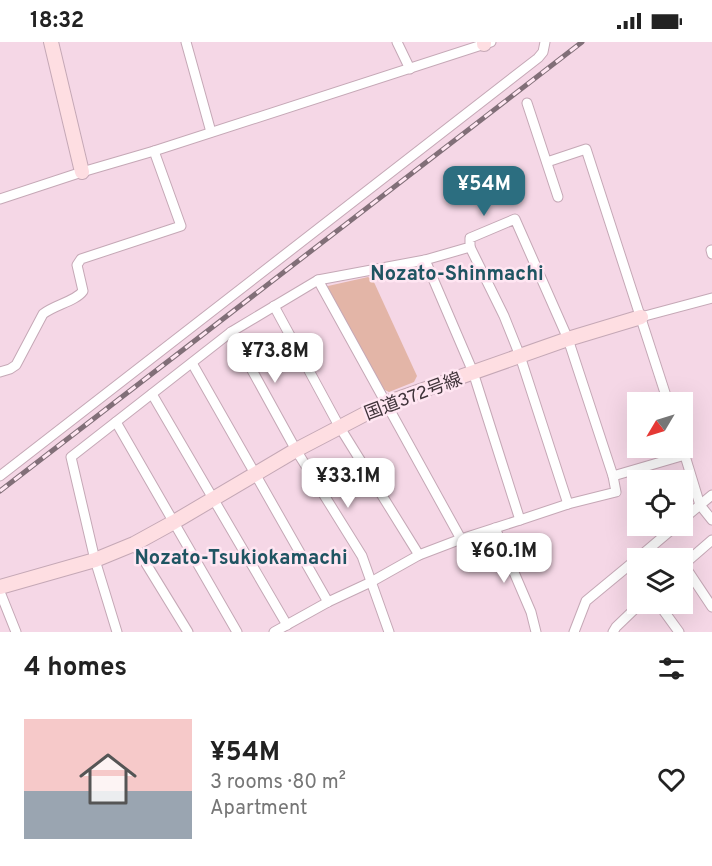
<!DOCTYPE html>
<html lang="en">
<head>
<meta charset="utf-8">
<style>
	:root { --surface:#fff; --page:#f2f2f2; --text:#222; --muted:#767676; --accent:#2c6e80 }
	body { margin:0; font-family:Overpass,"Noto Sans JP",sans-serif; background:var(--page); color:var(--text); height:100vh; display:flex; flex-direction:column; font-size:22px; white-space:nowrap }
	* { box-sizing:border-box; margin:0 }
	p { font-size:20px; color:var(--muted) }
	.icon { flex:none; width:33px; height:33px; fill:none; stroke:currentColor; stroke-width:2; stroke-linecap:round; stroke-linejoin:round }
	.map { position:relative; height:590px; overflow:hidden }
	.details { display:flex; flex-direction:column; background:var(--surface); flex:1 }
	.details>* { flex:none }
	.needle { width:39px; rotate:232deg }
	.controls { position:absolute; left:627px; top:350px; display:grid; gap:12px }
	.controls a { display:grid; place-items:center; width:66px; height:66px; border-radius:0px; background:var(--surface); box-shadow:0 6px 24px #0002; font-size:30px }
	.price { position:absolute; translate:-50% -51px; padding:0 14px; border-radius:12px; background:#fff; color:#222; font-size:20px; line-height:39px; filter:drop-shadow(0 2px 3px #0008) }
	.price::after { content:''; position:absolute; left:50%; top:36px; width:18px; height:14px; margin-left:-9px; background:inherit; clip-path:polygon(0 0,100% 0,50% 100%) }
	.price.active { background:var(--accent); color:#fff }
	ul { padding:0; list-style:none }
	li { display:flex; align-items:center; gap:18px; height:150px; padding:0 24px }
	li span { display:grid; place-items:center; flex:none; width:168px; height:120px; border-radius:0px; color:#555 }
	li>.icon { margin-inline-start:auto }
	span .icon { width:72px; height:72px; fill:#fffc; stroke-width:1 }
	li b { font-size:26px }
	h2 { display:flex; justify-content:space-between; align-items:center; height:72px; padding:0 24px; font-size:26px }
	.status { display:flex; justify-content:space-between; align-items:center; height:42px; padding:0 30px; background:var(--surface); direction:ltr }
	.status svg { height:16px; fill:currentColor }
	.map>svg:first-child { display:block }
</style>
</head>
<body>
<div class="status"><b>18:32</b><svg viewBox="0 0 49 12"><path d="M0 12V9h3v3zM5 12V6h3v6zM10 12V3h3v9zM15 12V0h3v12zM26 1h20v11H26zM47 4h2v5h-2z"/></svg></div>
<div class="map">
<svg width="712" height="590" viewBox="0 0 712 590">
	<rect width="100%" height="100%" fill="#f5d7e6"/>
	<polygon fill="#e3b5a7" points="368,235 373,238 417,334 414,340 389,350 383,347 325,249 328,244"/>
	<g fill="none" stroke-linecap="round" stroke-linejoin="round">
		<defs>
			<g id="street">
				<polyline points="186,0 211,90"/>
				<polyline points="397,0 410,27"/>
				<polyline points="527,61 558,155"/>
				<polyline points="547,120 586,107 668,360"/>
				<polyline points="0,157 82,130 154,109 491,0"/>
				<polyline points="470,205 504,274 520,314 568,462"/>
				<polyline points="711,208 712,212"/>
				<polyline points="425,218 473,330 520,478"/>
				<polyline points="318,238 461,497"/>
				<polyline points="274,264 339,384 419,513"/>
				<polyline points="641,275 712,256"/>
				<polyline points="231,290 296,408 362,514 389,590"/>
				<polyline points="192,321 328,560"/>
				<path d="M0,330L10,327L16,323L43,272C54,263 76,259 83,249L77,223L81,217L181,184L154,109"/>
				<polyline points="152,352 287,583"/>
				<polyline points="116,380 237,590"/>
				<polyline points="682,404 700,463 712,478"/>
				<polyline points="0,434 538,16 543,10 545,0"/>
				<polyline points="613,434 685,413"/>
				<polyline points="682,478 712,453"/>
				<polyline points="495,486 531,570 536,590"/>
				<polyline points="134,502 188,590"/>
				<polyline points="638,516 677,483"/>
				<polyline points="684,523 712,565"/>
				<polyline points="682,524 712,498"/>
				<polyline points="0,550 16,590"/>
				<polyline points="658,561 679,590"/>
				<polyline points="117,590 95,518 71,415 231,290 318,238 425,218 470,205 470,196 515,177 568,297 613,434 616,450 568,462 520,478 461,497 419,513 371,540 328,560 274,590"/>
				<polyline points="574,590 586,559 638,516"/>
				<polyline points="613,590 616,585 641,561"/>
			</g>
			<g id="secondary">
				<polyline points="51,0 82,130"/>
				<polyline points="484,0 484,2"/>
				<polyline points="0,545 95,518 134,502 174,480 296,408 386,361 568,297 641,275"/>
			</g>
		</defs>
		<use href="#street" stroke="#c5a8b6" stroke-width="11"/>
		<use href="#secondary" stroke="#c5a8b6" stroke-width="16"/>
		<use href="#street" stroke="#fff" stroke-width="9"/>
		<use href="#secondary" stroke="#fedee2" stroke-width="14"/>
		<defs>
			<polyline id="rail" points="0,449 582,0"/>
		</defs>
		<use href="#rail" stroke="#816f78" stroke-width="5"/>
		<use href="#rail" stroke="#ffe6f2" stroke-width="3" stroke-dasharray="9" stroke-linecap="butt"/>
	</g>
	<g text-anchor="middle" stroke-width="5" stroke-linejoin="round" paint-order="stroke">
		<g font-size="18" fill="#40343a" stroke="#ffe6f2">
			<text transform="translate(413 354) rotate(-21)" y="6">国道372号線</text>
		</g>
		<g font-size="20" font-weight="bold" fill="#1f5462" stroke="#ffe6f2">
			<text x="457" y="238">Nozato-Shinmachi</text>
			<text x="241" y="522">Nozato-Tsukiokamachi</text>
		</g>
	</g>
</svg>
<div class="controls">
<a><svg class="needle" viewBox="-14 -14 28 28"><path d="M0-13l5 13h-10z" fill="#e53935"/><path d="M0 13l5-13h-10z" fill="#767676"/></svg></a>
<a><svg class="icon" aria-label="locate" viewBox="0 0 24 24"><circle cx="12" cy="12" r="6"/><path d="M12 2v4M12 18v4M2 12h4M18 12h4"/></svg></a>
<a><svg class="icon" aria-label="layers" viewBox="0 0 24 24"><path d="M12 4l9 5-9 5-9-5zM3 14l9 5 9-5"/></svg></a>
</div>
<b class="price active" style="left:484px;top:175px">¥54M</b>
<b class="price" style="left:275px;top:342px">¥73.8M</b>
<b class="price" style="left:348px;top:467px">¥33.1M</b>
<b class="price" style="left:504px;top:542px">¥60.1M</b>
</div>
<section class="details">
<h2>4 homes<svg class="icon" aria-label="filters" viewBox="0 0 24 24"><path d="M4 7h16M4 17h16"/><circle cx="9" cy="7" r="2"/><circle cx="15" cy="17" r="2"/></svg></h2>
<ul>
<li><span style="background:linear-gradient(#f6c9c9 60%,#9aa5b1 0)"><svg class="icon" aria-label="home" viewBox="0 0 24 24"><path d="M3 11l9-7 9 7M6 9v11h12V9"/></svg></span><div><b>¥54M</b><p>3 rooms · 80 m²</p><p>Apartment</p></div><svg class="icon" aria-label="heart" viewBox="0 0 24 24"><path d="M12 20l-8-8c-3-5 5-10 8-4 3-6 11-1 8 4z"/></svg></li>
</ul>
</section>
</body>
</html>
